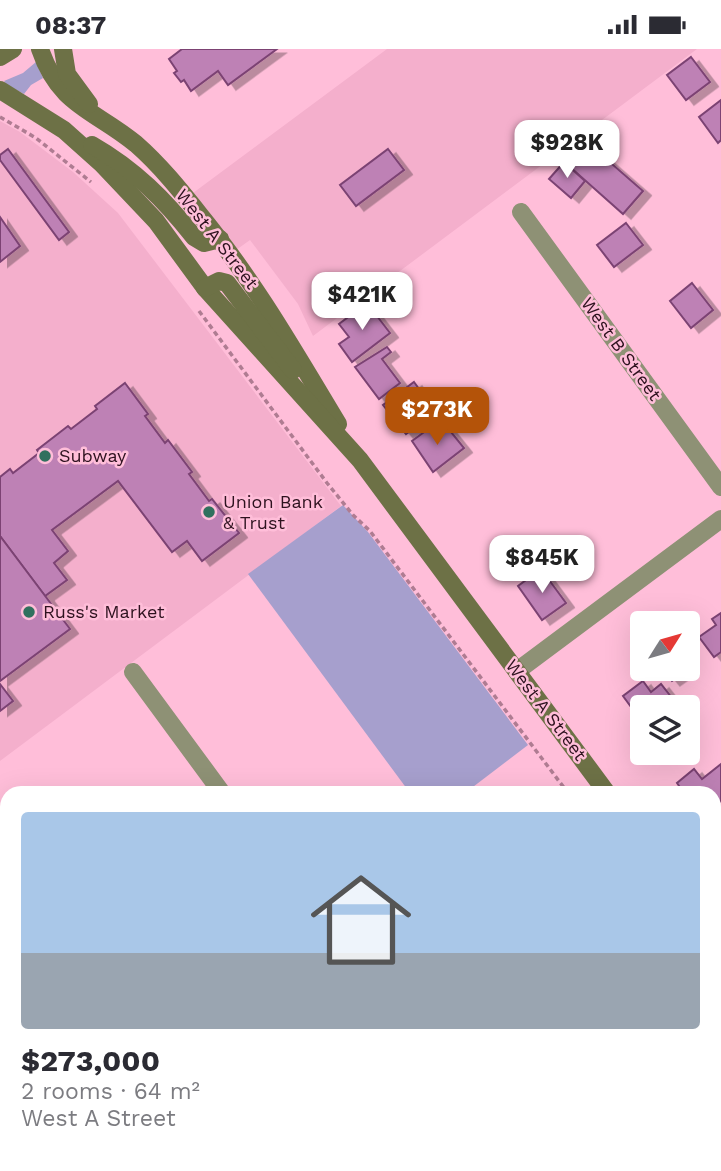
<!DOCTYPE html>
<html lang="en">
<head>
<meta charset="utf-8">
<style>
	:root { --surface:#fff; --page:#f7f7f7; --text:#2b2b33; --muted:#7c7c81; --accent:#b45309 }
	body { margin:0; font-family:"Work Sans",sans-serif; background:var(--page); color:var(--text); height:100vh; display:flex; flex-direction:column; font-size:26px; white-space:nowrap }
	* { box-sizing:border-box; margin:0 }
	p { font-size:23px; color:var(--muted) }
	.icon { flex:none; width:38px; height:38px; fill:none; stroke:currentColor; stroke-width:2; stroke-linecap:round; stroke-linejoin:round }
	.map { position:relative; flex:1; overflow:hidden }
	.details { position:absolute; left:0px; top:737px; width:721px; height:387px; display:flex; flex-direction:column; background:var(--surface); border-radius:21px 21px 0 0; box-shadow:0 7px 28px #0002 }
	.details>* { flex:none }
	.needle { width:46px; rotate:53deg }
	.tools { position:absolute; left:630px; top:562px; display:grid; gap:14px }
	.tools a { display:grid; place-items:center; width:70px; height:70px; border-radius:7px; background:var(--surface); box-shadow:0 7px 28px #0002; font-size:35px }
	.price { position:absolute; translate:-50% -60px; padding:0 16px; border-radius:14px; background:#fff; color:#222; font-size:23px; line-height:46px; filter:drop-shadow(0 2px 4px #0008) }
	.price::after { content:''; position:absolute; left:50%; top:42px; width:21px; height:16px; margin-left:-10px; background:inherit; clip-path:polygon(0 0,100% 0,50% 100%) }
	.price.on { background:var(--accent); color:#fff }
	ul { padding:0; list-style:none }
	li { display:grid; align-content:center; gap:14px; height:371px; padding:0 21px }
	li span { display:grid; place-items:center; height:217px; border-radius:7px; color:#555 }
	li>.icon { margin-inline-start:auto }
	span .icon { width:126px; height:126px; fill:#fffc; stroke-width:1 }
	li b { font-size:30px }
	.status { display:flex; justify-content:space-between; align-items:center; height:49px; padding:0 35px; background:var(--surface); direction:ltr }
	.status svg { height:19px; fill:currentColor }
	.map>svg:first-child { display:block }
</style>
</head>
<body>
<div class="status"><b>08:37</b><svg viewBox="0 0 49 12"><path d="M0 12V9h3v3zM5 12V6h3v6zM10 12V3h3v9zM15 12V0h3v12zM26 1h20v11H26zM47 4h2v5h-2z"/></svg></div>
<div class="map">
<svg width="721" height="1122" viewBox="0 0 721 1122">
	<defs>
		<filter id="shadow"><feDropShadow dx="8" dy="4.5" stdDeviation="0" flood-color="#0004"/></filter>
	</defs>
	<rect width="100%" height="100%" fill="#ffbed9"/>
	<g fill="#f4afcc">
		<polygon points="387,0 697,0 313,287 298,255 250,191 236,201 193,144"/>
		<polygon points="0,72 20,83 73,123 118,164 341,457 0,712"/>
	</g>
	<g fill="#a69fcd">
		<polygon points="36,13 43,29 31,36 24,45 7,36 4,32 23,24"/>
		<polygon points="343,456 368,483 528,696 465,744 410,744 248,525"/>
	</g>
	<g fill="#be81b5" stroke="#7b4373" stroke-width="2" filter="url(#shadow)">
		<polygon points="182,0 277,0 228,36 218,22 191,42 184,31 181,33 174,24 177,22 169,10"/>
		<polygon points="691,8 710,33 686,51 667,26"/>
		<polygon points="721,51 721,91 718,94 699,68"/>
		<polygon points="589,95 643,142 623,165 570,118"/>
		<polygon points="8,100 69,183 59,191 0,111 0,106"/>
		<polygon points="388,100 404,121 356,157 340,136"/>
		<polygon points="564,113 585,132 571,149 549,130"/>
		<polygon points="0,168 20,197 0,213"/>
		<polygon points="626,174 643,196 614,218 597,196"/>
		<polygon points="692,234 713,261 691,279 670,252"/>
		<polygon points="367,254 390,284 352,313 339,295 349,288 339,275"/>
		<polygon points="387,298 391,303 382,310 400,334 379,350 355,318"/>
		<polygon points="414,333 430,355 420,362 426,370 406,385 383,356"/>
		<polygon points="125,334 148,365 145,367 165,394 168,391 192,423 189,425 209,452 212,450 239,484 202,512 187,492 172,503 118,432 52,481 68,502 54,514 67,531 45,547 0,487 0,428 10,420 13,424 39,404 37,401 68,377 71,380 97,360 95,357"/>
		<polygon points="431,378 438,386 447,378 464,399 433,423 412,392"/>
		<polygon points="0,487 70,580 0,632"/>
		<polygon points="541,520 566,554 542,571 518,537"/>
		<polygon points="721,564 721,603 714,608 699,588 716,576 712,570"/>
		<polygon points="688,616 690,619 672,632 662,620 688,620"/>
		<polygon points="643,632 651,643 661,635 679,658 642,658 642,673 623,647"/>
		<polygon points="0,635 13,652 0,662"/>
		<polygon points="721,715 721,752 716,756 714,744 707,744 705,741 701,744 684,744 677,734 694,720 702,730"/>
	</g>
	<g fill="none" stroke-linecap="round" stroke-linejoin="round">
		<g stroke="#af7c92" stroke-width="3.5" stroke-dasharray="5 3.5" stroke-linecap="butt">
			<polyline points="0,68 36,89 91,133"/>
			<polyline points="199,262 327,434 353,466 370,482 568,744"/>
			<polyline points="714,942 721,951"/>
		</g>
		<g stroke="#8e9175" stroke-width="18">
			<polyline points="521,163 721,438"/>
			<polyline points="517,622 721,470"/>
			<polyline points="133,623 222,744"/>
			<polyline points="0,859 7,869"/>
			<polyline points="0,1051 7,1045"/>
			<polyline points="191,1116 195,1122"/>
			<polyline points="496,1116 500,1122"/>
			<polyline points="720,1122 721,1122"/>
		</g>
		<g stroke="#6d7146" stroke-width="18">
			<path d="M40,0C59,57 95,61 136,95C160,116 180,141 200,166C254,232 294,302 338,375"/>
			<polyline points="63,0 67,25 89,55"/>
			<polyline points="0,8 13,0"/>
			<polyline points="0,41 64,81 102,115 156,172 205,239 360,411 607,744"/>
			<path d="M92,96C134,120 165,151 194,188L204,194L220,190"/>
			<polyline points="205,239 219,232 227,234 293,321"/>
			<polyline points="714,890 721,900"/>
		</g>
	</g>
	<g fill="#31705e" stroke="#ffbed9" stroke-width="2.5">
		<circle cx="45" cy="407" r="7"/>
		<circle cx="209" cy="463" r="7"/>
		<circle cx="29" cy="563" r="7"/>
	</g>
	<g text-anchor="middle" stroke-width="5" stroke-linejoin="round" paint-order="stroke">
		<g font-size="18" fill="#2e121f" stroke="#ffbed9">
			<text transform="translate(217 190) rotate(52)" y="6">West A Street</text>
			<text transform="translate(621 300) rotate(54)" y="6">West B Street</text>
			<text transform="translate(546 661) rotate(53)" y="6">West A Street</text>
		</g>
		<g font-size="18" fill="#2e121f" stroke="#ffbed9" text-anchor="start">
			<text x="59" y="413">Subway</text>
			<text x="223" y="459">Union Bank<tspan x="223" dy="21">&amp; Trust</tspan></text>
			<text x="43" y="569">Russ's Market</text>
		</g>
	</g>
</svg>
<div class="tools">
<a><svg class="needle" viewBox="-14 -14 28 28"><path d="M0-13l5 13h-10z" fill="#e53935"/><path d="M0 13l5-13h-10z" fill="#7c7c81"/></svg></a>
<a><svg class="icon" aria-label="layers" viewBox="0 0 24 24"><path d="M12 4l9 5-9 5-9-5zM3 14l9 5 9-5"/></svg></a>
</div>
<b class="price" style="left:567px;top:131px">$928K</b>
<b class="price" style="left:362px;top:283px">$421K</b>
<b class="price on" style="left:437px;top:398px">$273K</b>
<b class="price" style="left:542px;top:546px">$845K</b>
<section class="details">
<ul>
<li><span style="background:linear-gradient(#a9c7e8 65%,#9aa5b1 0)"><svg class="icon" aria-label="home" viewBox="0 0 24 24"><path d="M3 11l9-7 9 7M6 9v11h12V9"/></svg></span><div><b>$273,000</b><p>2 rooms · 64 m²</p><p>West A Street</p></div></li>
</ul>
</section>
</div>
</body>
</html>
